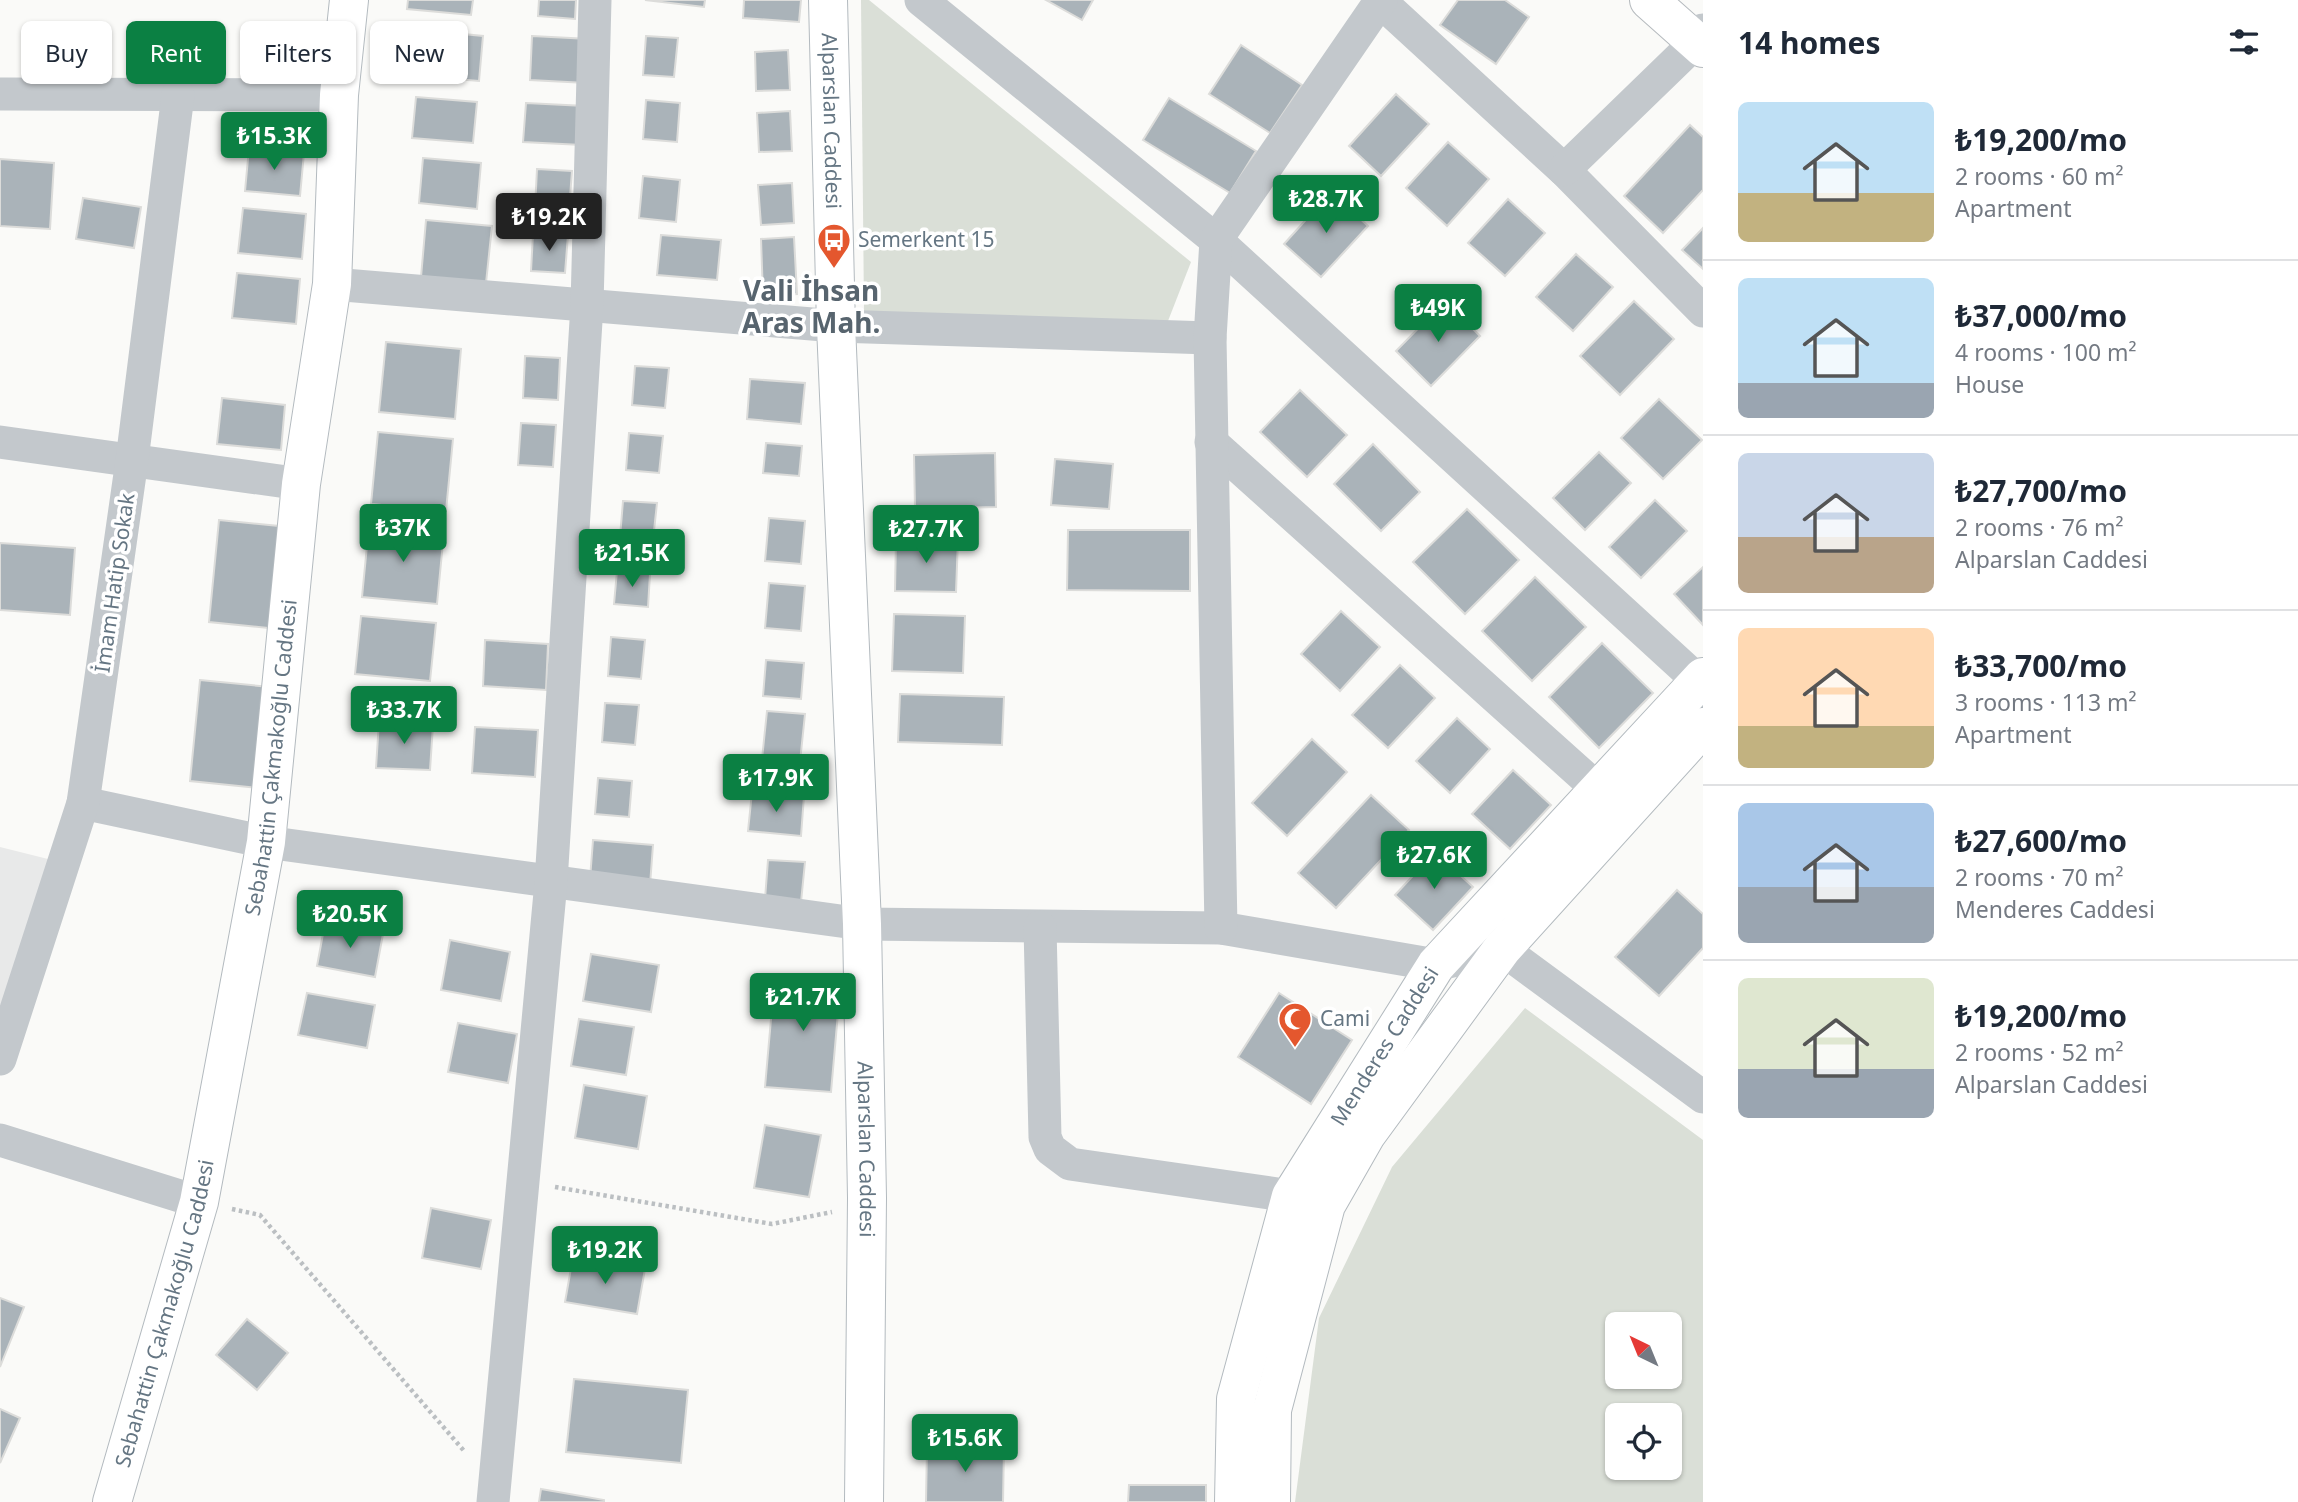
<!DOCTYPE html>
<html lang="en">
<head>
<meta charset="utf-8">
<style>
	:root { --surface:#fff; --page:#f6f6f7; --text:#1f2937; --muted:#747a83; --line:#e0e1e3; --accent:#0b8043 }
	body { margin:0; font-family:"Noto Sans",sans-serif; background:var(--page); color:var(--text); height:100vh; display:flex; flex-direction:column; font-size:26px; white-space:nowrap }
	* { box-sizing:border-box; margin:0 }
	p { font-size:23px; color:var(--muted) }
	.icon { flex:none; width:38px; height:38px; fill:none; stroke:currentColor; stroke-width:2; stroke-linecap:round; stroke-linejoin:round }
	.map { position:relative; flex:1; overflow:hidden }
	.drawer { display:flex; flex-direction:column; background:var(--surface); width:595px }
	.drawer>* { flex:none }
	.guide { position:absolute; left:21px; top:21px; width:665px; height:63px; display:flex; gap:14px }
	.needle { width:46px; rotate:317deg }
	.controls { position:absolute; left:1605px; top:1312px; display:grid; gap:14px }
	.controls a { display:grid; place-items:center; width:77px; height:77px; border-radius:10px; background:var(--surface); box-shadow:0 2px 5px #0004; font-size:35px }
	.price { position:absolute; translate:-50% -60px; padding:0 16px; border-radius:7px; background:var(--accent); color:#fff; font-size:23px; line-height:46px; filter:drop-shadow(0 2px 4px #0008) }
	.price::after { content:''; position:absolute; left:50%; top:42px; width:21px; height:16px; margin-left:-10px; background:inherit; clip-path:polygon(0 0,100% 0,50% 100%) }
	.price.selected { background:#222; color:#fff }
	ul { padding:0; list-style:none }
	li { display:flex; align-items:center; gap:21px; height:175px; padding:0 35px }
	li+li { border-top:2px solid var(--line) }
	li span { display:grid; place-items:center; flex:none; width:196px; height:140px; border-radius:10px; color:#555 }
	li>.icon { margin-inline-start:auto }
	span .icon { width:84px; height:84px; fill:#fffc; stroke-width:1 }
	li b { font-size:30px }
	h2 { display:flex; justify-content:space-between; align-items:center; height:84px; padding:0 35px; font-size:30px }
	.pill { padding:0 24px; border-radius:10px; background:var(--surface); box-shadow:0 2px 5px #0004; font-size:24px; line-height:63px }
	.pill.selected { background:var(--accent); color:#fff }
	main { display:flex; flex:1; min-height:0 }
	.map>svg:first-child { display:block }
</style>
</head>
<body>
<main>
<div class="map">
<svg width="1703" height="1502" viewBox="0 0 1703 1502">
	<rect width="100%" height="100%" fill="#fafaf8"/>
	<polygon fill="#e8e9e9" points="0,847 52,860 0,1007"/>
	<g fill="#dadfd7" fill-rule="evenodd">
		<polygon points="861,0 869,0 1191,262 1168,321 864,312"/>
		<path d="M1525,1008L1703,1140V1502H1295L1319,1318L1392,1167ZM1617,1325H1670V1377H1617ZM1617,1416H1670V1468H1617Z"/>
	</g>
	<g fill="#aab3b9" stroke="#dcdcda" stroke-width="2">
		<polygon points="408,0 473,0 471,15 407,9"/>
		<polygon points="539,0 576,0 575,19 538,16"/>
		<polygon points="645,0 705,0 704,7"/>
		<polygon points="744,0 801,0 799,22 743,18"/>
		<polygon points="1046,0 1093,0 1082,20"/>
		<polygon points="1458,0 1505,0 1529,17 1496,64 1440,25"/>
		<polygon points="249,26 312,32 308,72 244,65"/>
		<polygon points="422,30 483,36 479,81 418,76"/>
		<polygon points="532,36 589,39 586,83 530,80"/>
		<polygon points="646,36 678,38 674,77 643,75"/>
		<polygon points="1241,45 1302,85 1270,133 1209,94"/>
		<polygon points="788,50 790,90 756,91 755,52"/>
		<polygon points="1396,94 1429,124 1381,176 1349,146"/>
		<polygon points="416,97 477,102 473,143 412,138"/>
		<polygon points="1169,98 1256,151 1230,193 1143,140"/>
		<polygon points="646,100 680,103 677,142 643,139"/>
		<polygon points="526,103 585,106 582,145 523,142"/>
		<polygon points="790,111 792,151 759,152 757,113"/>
		<polygon points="1690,125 1703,137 1703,190 1663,233 1624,196"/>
		<polygon points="1448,142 1489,179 1447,226 1406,188"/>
		<polygon points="249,148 304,153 300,196 245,191"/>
		<polygon points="423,158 481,163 477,209 419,203"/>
		<polygon points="0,159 54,163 50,229 0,226"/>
		<polygon points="537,169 572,171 569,210 535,208"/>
		<polygon points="643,176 680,180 676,222 639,218"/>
		<polygon points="792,183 794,223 761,225 758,185"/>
		<polygon points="1331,192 1368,226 1321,277 1284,244"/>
		<polygon points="83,198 141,207 134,248 76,239"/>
		<polygon points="1508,199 1545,233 1505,276 1468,243"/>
		<polygon points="243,208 306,214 302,259 238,253"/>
		<polygon points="426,220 492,226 486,283 421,277"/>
		<polygon points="1703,228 1703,269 1682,250"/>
		<polygon points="533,234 568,235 565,273 531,271"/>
		<polygon points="661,235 721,240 717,280 657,275"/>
		<polygon points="794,237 797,294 763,296 761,239"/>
		<polygon points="1576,254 1613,287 1573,331 1536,297"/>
		<polygon points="237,273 300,279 296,324 232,318"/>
		<polygon points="1445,301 1480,336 1431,386 1396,351"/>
		<polygon points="1634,301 1674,339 1620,395 1580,356"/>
		<polygon points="386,342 461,349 455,419 379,412"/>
		<polygon points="525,356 560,358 558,400 523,398"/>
		<polygon points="635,366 669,368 665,408 632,405"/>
		<polygon points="750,379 805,383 801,424 747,419"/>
		<polygon points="1300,390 1347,435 1307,477 1260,432"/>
		<polygon points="222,398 285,405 281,450 217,444"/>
		<polygon points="1659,399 1702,440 1663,479 1621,438"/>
		<polygon points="521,423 556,425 553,467 518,465"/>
		<polygon points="378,432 453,439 446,511 371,504"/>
		<polygon points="629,433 663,436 659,473 626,470"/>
		<polygon points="766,443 802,446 799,476 763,473"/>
		<polygon points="1373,444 1420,492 1381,531 1334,484"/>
		<polygon points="1599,452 1631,483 1585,530 1553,498"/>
		<polygon points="995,453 996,507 915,509 914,455"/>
		<polygon points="1055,459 1113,464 1109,509 1051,505"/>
		<polygon points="1655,500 1687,531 1641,578 1609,547"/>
		<polygon points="623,501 657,503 653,540 620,537"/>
		<polygon points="1467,509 1519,560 1465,614 1413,562"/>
		<polygon points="769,518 805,521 801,564 765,561"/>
		<polygon points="219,520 289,527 278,629 209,622"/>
		<polygon points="369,525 444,532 437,604 362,597"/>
		<polygon points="1068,530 1190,530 1190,591 1067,590"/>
		<polygon points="896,537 958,539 956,592 895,591"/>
		<polygon points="0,543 75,548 70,615 0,610"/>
		<polygon points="1703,567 1703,625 1674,594"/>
		<polygon points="617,571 650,574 648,607 614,604"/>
		<polygon points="1535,577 1586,627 1532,681 1482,631"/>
		<polygon points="769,583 805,586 801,631 765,628"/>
		<polygon points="1341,611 1380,647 1340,691 1301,654"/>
		<polygon points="894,614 965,616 963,673 892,671"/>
		<polygon points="361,616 436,623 430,681 355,674"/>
		<polygon points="611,637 645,640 641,679 608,676"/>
		<polygon points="485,640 548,644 546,690 483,686"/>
		<polygon points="1602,643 1653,693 1599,748 1549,697"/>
		<polygon points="766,660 804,663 801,699 763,696"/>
		<polygon points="1400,665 1435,698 1388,748 1352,715"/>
		<polygon points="200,680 270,687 259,788 190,781"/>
		<polygon points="900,694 1004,697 1002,745 898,742"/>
		<polygon points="605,703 639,705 635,745 602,742"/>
		<polygon points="767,711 805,714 800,762 762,759"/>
		<polygon points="1457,718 1490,749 1450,793 1416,761"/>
		<polygon points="379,721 433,725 430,770 376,768"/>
		<polygon points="475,727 538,730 535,777 472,773"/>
		<polygon points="1312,739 1347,772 1287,836 1252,803"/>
		<polygon points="1513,770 1551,805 1510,849 1472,814"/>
		<polygon points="598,778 632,781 629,817 595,814"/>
		<polygon points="752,792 804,796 801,836 748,831"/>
		<polygon points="1371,795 1409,830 1336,908 1298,873"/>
		<polygon points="593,840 653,845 650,885 590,879"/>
		<polygon points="1435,852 1473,887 1433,930 1395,895"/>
		<polygon points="768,860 805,862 801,902 765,899"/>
		<polygon points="1677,890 1703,914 1703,948 1659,996 1615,957"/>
		<polygon points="325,923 383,934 375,977 317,966"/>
		<polygon points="450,940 510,952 501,1001 441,990"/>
		<polygon points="591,954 659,965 651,1012 583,1001"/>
		<polygon points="775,974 841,979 831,1092 765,1087"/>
		<polygon points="307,993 375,1005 367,1048 298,1035"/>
		<polygon points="1279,993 1352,1040 1311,1104 1238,1057"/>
		<polygon points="579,1019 634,1027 626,1075 571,1066"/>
		<polygon points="458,1023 517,1034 508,1083 448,1072"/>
		<polygon points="584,1085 647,1096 638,1149 575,1138"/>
		<polygon points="765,1125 821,1135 809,1197 754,1188"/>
		<polygon points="431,1208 491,1220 481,1269 422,1258"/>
		<polygon points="573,1257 645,1269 637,1314 565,1302"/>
		<polygon points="0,1298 24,1307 0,1367"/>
		<polygon points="247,1319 288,1353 257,1390 216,1355"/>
		<polygon points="574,1379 688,1390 681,1463 566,1452"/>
		<polygon points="0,1409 20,1418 0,1463"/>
		<polygon points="927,1446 1004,1447 1003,1502 926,1502"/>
		<polygon points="1129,1485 1206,1485 1206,1502 1128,1502"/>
		<polygon points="541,1489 604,1500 604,1502 539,1502"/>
	</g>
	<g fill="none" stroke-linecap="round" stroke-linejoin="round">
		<defs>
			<g id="secondary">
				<path id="s1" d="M828,0L836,326L862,924L867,1198L864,1502"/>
				<path id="s2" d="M112,1502L199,1202L266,842L301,484L332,284L339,95L349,0"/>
				<path id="s3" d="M1234,1502L1236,1399L1291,1196L1436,965L1703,677"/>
				<polyline points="1271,1502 1272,1410 1326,1205 1366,1135 1502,949 1703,727"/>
			</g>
			<polyline id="primary" points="1649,0 1703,48"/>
		</defs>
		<use href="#secondary" stroke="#b3babf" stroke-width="40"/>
		<use href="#primary" stroke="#b5babe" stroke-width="40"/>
		<g stroke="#bbbfc2" stroke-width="4.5" stroke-dasharray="3.5 3.5" stroke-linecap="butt">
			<polyline points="555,1187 772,1224 832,1212"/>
			<polyline points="232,1209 260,1215 465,1452"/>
		</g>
		<g stroke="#c3c8cc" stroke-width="33">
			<polyline points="921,0 1216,240 1703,685"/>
			<polyline points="1380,1 1564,170 1703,311"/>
			<polyline points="0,94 339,95"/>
			<polyline points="1564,170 1696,42 1703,30"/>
			<polyline points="332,284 836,326 1210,338"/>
			<polyline points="0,442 301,484"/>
			<polyline points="1211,442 1600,791"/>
			<polyline points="83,803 266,842 862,924 1221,928 1436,965 1502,949 1703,1097"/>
			<polyline points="1040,927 1045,1137 1050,1149 1070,1164 1291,1196 1317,1203"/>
			<polyline points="1221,928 1210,338 1216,240 1381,0"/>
			<polyline points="0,1059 83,803 132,460 178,95"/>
			<polyline points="0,1140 199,1202"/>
			<polyline points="493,1502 551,882 587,305 595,0"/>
		</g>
		<use href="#secondary" stroke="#fff" stroke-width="38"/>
		<use href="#primary" stroke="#fff" stroke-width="38"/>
	</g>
	<defs>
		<symbol id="bus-pin" viewBox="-11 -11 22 30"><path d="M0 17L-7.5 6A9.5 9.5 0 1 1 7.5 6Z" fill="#e4572e" stroke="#fff"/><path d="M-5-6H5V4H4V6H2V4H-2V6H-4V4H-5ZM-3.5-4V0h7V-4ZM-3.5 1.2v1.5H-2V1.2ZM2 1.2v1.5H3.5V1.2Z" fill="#fff"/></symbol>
		<symbol id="mosque-pin" viewBox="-11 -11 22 30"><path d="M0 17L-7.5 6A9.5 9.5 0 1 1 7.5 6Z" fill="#e4572e" stroke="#fff"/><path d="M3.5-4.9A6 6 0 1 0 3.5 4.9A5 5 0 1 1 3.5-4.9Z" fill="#fff"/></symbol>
	</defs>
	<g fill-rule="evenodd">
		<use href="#bus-pin" x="815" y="221" width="38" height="52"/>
		<use href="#mosque-pin" x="1276" y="1000" width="38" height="52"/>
	</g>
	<g text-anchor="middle" stroke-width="7" stroke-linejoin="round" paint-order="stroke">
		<g font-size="21" fill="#657683" stroke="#fff">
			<text dy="7" stroke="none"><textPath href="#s1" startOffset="121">Alparslan Caddesi</textPath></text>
			<text transform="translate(115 583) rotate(-82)" y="7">İmam Hatip Sokak</text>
			<text dy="7" stroke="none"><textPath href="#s2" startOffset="763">Sebahattin Çakmakoğlu Caddesi</textPath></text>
			<text dy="7" stroke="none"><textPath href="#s3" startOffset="490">Menderes Caddesi</textPath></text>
			<text dy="7" stroke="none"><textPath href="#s1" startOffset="1150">Alparslan Caddesi</textPath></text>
			<text dy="7" stroke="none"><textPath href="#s2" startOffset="196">Sebahattin Çakmakoğlu Caddesi</textPath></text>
		</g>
		<g font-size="21" fill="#657683" stroke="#fff" text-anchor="start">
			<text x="858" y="247">Semerkent 15</text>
			<text x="1320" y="1026">Cami</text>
		</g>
		<g font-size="28" font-weight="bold" fill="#57646e" stroke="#fff">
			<text x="811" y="301">Vali İhsan<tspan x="811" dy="32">Aras Mah.</tspan></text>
		</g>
	</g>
</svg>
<div class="controls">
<a><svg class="needle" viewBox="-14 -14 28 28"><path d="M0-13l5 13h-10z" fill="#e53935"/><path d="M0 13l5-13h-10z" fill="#747a83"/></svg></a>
<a><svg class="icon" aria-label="locate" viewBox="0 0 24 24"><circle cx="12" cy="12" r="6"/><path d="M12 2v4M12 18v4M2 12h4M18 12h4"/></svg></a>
</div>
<b class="price" style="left:274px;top:172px">₺15.3K</b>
<b class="price" style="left:1326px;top:235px">₺28.7K</b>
<b class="price selected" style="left:549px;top:253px">₺19.2K</b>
<b class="price" style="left:1438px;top:344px">₺49K</b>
<b class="price" style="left:403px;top:564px">₺37K</b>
<b class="price" style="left:926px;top:565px">₺27.7K</b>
<b class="price" style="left:632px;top:589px">₺21.5K</b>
<b class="price" style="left:404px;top:746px">₺33.7K</b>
<b class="price" style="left:776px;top:814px">₺17.9K</b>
<b class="price" style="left:1434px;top:891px">₺27.6K</b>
<b class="price" style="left:350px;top:950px">₺20.5K</b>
<b class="price" style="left:803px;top:1033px">₺21.7K</b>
<b class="price" style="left:605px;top:1286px">₺19.2K</b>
<b class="price" style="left:965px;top:1474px">₺15.6K</b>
<div class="guide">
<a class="pill">Buy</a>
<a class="pill selected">Rent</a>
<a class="pill">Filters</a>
<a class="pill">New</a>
</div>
</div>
<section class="drawer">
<h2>14 homes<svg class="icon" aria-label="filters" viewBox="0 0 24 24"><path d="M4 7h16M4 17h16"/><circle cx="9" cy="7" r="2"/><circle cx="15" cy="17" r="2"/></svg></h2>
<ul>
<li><span style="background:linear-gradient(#bfe0f5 65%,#c2b280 0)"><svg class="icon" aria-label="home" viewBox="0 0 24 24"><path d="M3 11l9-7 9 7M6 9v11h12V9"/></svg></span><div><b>₺19,200/mo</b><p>2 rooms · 60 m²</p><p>Apartment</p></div></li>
<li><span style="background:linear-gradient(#bfe0f5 75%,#9aa5b1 0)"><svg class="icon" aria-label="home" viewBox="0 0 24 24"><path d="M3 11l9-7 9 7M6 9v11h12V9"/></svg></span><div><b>₺37,000/mo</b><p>4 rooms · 100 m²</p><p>House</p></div></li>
<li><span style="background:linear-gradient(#c9d6e8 60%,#b9a48a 0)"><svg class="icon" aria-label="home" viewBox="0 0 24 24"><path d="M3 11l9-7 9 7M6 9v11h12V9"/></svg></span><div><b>₺27,700/mo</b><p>2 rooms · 76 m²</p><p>Alparslan Caddesi</p></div></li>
<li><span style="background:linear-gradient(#ffd9b3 70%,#c2b280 0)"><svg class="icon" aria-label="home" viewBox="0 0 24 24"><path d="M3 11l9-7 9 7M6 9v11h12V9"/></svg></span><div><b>₺33,700/mo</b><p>3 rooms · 113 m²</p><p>Apartment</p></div></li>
<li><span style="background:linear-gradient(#a9c7e8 60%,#9aa5b1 0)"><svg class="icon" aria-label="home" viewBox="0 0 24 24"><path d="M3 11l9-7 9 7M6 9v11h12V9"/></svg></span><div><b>₺27,600/mo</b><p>2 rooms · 70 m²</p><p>Menderes Caddesi</p></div></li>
<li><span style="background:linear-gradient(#dfe7d0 65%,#9aa5b1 0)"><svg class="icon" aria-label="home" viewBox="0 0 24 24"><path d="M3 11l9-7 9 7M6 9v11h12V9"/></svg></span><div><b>₺19,200/mo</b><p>2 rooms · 52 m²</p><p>Alparslan Caddesi</p></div></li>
</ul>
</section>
</main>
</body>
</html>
